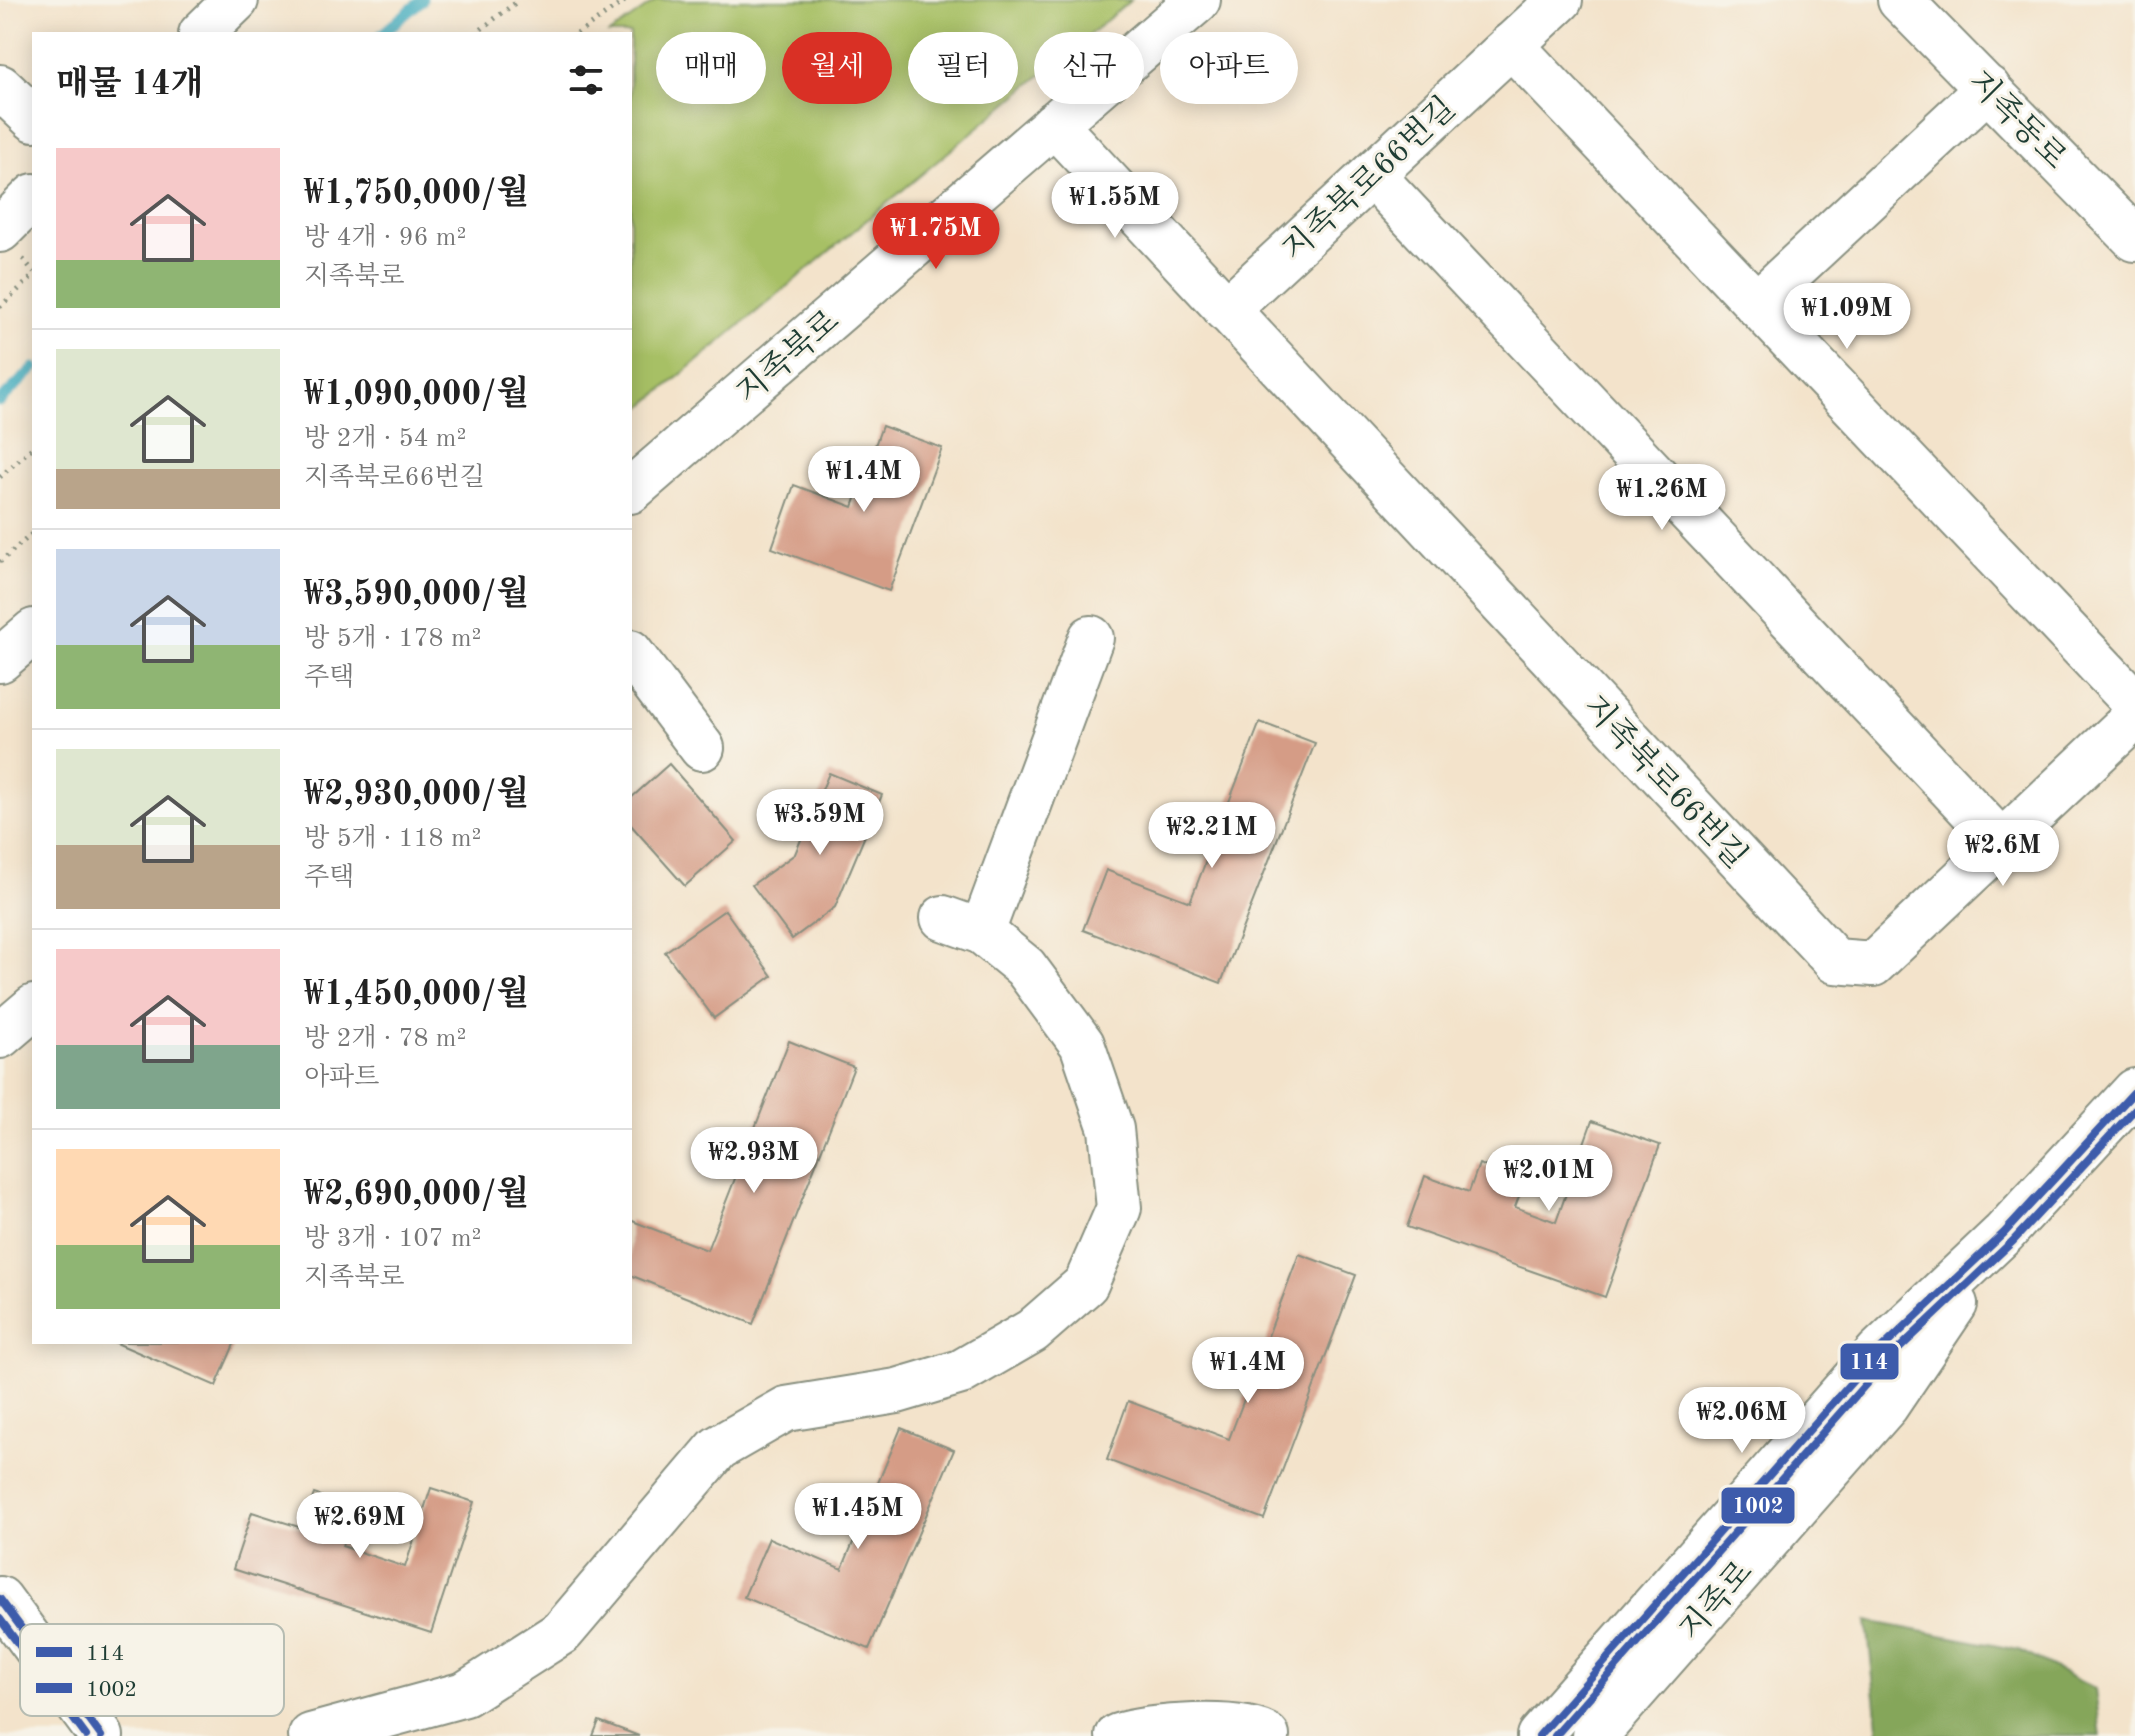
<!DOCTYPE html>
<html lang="ko">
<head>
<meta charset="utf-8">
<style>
	:root { --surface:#fff; --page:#f6f6f6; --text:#222; --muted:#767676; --line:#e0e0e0; --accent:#d93025 }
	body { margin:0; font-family:"Old Standard TT","Noto Serif KR",serif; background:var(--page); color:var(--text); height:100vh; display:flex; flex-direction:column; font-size:30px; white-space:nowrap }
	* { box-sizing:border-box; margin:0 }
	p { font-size:26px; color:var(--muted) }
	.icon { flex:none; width:44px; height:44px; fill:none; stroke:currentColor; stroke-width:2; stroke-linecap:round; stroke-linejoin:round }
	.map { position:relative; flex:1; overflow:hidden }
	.side { position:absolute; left:32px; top:32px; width:600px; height:1312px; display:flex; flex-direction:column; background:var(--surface); border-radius:0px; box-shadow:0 4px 20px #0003 }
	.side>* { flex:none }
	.banner { position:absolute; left:656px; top:32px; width:760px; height:72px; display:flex; gap:16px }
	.price { position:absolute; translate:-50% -68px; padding:0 18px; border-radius:28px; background:#fff; color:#222; font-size:26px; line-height:52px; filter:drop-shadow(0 2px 4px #0008) }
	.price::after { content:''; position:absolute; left:50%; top:48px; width:24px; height:18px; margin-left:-12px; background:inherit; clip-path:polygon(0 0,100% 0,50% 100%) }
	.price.selected { background:var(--accent); color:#fff }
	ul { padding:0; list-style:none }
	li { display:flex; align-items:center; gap:24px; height:200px; padding:0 24px }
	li+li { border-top:2px solid var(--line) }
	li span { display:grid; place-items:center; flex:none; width:224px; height:160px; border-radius:0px; color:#555 }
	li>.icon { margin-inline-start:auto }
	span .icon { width:96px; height:96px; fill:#fffc; stroke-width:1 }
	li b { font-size:34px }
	h2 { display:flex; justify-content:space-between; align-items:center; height:96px; padding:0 24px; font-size:34px }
	.tag { padding:0 28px; border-radius:36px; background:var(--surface); box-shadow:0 4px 20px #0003; font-size:28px; line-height:72px }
	.tag.selected { background:var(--accent); color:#fff }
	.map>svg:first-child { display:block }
</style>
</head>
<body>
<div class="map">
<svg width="2135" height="1736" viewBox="0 0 2135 1736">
	<rect width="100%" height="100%" fill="#f7f3e8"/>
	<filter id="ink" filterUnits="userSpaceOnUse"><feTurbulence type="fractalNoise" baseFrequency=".0125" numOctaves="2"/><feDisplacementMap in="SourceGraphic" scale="16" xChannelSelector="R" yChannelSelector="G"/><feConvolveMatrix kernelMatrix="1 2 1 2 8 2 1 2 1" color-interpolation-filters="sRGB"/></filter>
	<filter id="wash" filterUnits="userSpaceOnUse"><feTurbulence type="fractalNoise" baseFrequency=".006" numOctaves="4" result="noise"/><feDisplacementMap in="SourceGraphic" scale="32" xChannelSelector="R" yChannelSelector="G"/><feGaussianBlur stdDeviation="1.8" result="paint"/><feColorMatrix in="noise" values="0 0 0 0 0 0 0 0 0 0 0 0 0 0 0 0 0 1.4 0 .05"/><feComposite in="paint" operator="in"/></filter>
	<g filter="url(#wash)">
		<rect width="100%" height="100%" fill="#f3e3cb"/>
		<polygon fill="#a7c065" stroke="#637e4c" stroke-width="2" points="657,0 1131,0 630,417 630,34 609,34"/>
		<polygon fill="#85a65a" stroke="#527247" stroke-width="2" points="1867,1621 2019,1650 2095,1689 2101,1736 1879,1736"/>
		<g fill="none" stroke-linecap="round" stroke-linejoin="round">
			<g stroke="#3eaabe" stroke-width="11">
				<polyline points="382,34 422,0"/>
				<polyline points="0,401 34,368"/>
			</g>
		</g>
		<g id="blocks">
			<g fill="#d59c86">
				<polygon points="882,426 942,448 889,591 772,548 794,485 853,507"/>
				<polygon points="1260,722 1315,743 1221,983 1083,930 1106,870 1190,902"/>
				<polygon points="669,764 736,841 685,886 630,824 630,799"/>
				<polygon points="829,773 882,795 835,907 792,939 752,885 795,854"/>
				<polygon points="725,910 772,976 714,1018 665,952"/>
				<polygon points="789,1041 854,1067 753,1324 630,1275 630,1220 707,1250"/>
				<polygon points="1592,1121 1660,1145 1605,1297 1407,1227 1425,1176 1469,1192 1479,1164 1525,1180 1515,1207 1556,1222"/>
				<polygon points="1299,1254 1356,1275 1264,1519 1107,1460 1128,1401 1229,1439"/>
				<polygon points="114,1342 235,1342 216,1386"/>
				<polygon points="901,1428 954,1450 869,1649 744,1597 769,1538 842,1569"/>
				<polygon points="431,1488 474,1502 431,1633 233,1569 252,1512 302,1528 314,1494 354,1507 342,1546 405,1567"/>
				<polygon points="599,1721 639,1736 593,1736"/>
			</g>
		</g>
	</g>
	<g filter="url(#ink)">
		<use href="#blocks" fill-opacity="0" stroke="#899080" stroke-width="2"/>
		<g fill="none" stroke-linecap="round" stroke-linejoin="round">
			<defs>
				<g id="minor">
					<polyline points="1900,0 2135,239"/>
					<polyline points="201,34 236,0"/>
					<polyline points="1511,45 2135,703"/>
					<polyline points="0,87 34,119"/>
					<polyline points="1054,124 1835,961 1873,964 2135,717"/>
					<polyline points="1372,175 2002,843"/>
					<polyline points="0,230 34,196"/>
					<polyline points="1756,304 1988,88"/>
					<polyline points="1226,310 1560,0"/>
					<polyline points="630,491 1198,0"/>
					<polyline points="630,652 702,748"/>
					<polyline points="0,660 34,631"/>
					<polyline points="982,932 1091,638"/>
					<polyline points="0,1036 34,1007"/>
					<polyline points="0,1599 101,1736"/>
					<polyline points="311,1736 465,1694 562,1632 718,1448 786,1409 897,1391 961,1372 1032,1331 1086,1284 1119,1208 1111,1129 1082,1044 1025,967 982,932 943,918"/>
					<path d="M1118,1736C1148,1726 1241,1719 1267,1736"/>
					<polyline points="1539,1736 1878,1352 2004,1233 2135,1091"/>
					<polyline points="1595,1736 1886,1406 1955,1304"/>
				</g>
			</defs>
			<use href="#minor" stroke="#899080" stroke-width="48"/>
			<g stroke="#899080" stroke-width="5" stroke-dasharray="2 6" stroke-linecap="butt">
				<polyline points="475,34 519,0"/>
				<polyline points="577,34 626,0"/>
				<polyline points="23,259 34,272"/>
				<polyline points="0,307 34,275"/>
				<polyline points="0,477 34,446"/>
				<polyline points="0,562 34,532"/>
			</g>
			<use href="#minor" stroke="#fff" stroke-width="44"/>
			<defs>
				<g id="bus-1">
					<polyline points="0,1599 101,1736"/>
					<polyline points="1539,1736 1878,1352 2004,1233 2135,1091"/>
				</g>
				<g id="bus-2">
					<polyline points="0,1619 86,1736"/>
					<polyline points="1555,1736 1887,1360 2013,1241 2135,1109"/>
				</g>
			</defs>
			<use href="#bus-1" stroke="#f7f3e8" stroke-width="14"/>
			<use href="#bus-2" stroke="#f7f3e8" stroke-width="14"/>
			<use href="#bus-1" stroke="#3d5bab" stroke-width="8"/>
			<use href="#bus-2" stroke="#3d5bab" stroke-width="8"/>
		</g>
	</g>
	<g text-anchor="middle" stroke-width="6" stroke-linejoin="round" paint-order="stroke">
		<g font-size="32" fill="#1f3d34" stroke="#f7f3e8">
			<text transform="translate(2018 119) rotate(45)" y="11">지족동로</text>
			<text transform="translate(1368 178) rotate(-43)" y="11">지족북로66번길</text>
			<text transform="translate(787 356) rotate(-41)" y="11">지족북로</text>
			<text transform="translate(1666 781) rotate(47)" y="11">지족북로66번길</text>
			<text transform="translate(1715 1600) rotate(-49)" y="11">지족로</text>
		</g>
	</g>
	<rect x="20" y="1624" width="264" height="92" rx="12" fill="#f7f3e8" stroke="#b6bcb2" stroke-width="2"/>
	<rect x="36" y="1647" width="36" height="10" fill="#3d5bab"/>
	<rect x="36" y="1683" width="36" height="10" fill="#3d5bab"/>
	<g font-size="22" fill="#1f3d34">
		<text x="86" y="1660">114</text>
		<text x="86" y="1696">1002</text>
	</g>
	<g stroke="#f7f3e8" stroke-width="3">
		<rect x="1839" y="1342" width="61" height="39" rx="8" fill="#3d5bab"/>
		<rect x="1720" y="1486" width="76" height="39" rx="8" fill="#3d5bab"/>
	</g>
	<g font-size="22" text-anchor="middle" font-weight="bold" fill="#fff">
		<text x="1869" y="1369">114</text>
		<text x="1758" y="1513">1002</text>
	</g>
</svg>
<b class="price" style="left:1115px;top:240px">₩1.55M</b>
<b class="price selected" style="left:936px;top:271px">₩1.75M</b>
<b class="price" style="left:1847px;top:351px">₩1.09M</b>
<b class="price" style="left:864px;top:514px">₩1.4M</b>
<b class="price" style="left:1662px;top:532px">₩1.26M</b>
<b class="price" style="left:820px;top:857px">₩3.59M</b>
<b class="price" style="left:1212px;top:870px">₩2.21M</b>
<b class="price" style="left:2003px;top:888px">₩2.6M</b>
<b class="price" style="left:754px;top:1195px">₩2.93M</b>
<b class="price" style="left:1549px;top:1213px">₩2.01M</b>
<b class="price" style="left:1248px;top:1405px">₩1.4M</b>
<b class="price" style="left:1742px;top:1455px">₩2.06M</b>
<b class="price" style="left:858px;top:1551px">₩1.45M</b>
<b class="price" style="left:360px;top:1560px">₩2.69M</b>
<div class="banner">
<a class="tag">매매</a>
<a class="tag selected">월세</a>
<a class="tag">필터</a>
<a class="tag">신규</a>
<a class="tag">아파트</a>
</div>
<section class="side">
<h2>매물 14개<svg class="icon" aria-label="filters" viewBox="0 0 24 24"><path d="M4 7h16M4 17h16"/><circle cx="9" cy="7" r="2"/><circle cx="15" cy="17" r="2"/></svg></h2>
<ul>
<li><span style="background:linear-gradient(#f6c9c9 70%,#8fb573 0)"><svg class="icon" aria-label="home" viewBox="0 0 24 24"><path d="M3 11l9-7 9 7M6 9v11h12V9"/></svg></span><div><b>₩1,750,000/월</b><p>방 4개 · 96 m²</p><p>지족북로</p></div></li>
<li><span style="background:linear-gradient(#dfe7d0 75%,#b9a48a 0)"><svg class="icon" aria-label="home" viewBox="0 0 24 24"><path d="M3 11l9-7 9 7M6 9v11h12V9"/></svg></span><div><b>₩1,090,000/월</b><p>방 2개 · 54 m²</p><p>지족북로66번길</p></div></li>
<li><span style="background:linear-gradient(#c9d6e8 60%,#8fb573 0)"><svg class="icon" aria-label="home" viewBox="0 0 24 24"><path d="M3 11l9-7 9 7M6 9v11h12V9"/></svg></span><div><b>₩3,590,000/월</b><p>방 5개 · 178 m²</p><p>주택</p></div></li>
<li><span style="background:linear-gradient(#dfe7d0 60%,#b9a48a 0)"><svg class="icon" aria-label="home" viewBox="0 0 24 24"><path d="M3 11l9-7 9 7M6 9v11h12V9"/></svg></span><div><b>₩2,930,000/월</b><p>방 5개 · 118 m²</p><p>주택</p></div></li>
<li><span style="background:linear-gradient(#f6c9c9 60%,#7fa58c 0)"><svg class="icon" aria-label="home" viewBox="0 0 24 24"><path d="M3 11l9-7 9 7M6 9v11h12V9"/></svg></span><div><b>₩1,450,000/월</b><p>방 2개 · 78 m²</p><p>아파트</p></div></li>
<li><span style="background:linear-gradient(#ffd9b3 60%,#8fb573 0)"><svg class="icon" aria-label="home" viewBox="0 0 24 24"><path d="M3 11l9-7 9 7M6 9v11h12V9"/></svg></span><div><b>₩2,690,000/월</b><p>방 3개 · 107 m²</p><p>지족북로</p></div></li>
</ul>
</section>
</div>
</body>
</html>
